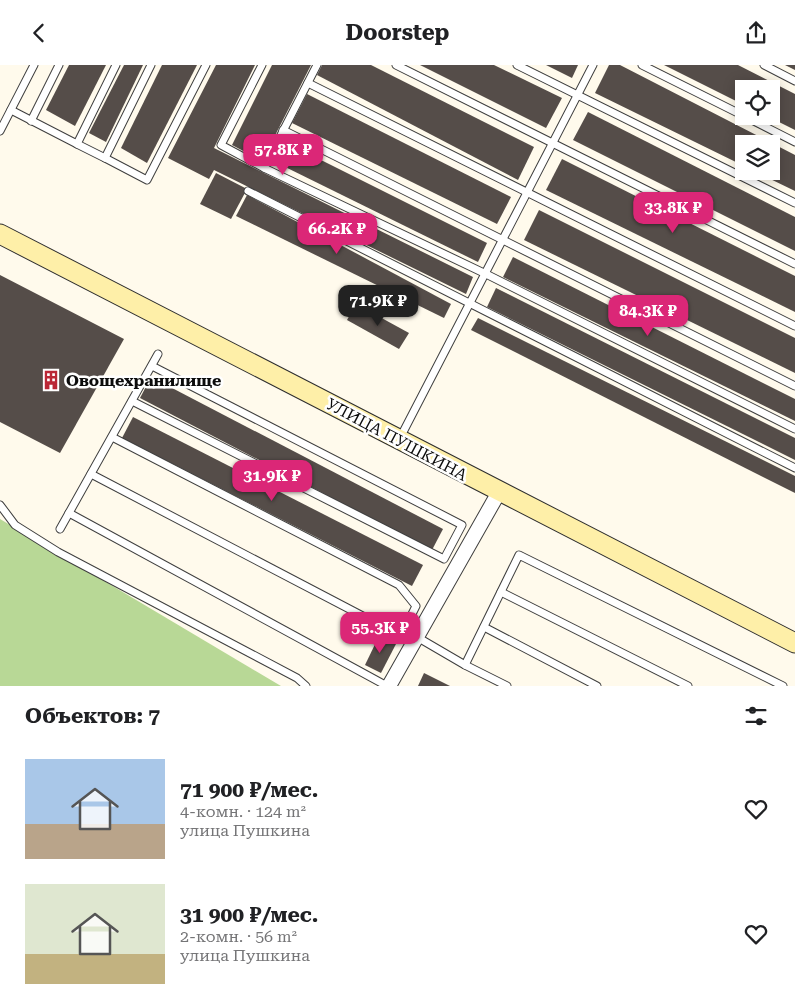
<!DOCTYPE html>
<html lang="ru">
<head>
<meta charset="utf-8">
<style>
	:root { --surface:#fff; --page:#f6f6f6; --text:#202124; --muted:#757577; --accent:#db2777 }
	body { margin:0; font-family:"Roboto Serif",serif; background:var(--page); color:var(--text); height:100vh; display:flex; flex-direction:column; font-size:19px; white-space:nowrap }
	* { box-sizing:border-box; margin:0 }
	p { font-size:16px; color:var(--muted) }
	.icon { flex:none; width:28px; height:28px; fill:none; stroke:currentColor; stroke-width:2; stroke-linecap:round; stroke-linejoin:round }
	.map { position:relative; height:621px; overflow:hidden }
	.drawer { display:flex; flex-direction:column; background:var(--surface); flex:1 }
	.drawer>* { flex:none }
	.tools { position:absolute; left:735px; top:15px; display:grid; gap:10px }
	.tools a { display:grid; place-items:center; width:45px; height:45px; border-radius:0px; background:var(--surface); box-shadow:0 2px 12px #0003; font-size:25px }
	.price { position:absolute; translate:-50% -42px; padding:0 11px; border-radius:10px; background:var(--accent); color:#fff; font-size:16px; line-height:32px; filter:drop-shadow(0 1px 2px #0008) }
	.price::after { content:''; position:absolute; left:50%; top:30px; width:15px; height:11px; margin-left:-8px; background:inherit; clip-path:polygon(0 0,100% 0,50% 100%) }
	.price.current { background:#222; color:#fff }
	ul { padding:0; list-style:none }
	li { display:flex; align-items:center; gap:15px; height:125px; padding:0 25px }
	li span { display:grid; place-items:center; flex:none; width:140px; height:100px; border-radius:0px; color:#555 }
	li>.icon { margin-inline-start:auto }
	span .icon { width:60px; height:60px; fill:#fffc; stroke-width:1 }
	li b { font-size:21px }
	h2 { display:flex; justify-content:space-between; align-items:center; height:60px; padding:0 25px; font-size:21px }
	header { display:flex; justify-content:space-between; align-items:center; height:65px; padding:0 25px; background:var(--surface); font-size:22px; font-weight:700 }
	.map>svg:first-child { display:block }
</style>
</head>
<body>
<header><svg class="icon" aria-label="back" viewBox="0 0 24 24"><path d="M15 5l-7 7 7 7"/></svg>Doorstep<svg class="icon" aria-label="share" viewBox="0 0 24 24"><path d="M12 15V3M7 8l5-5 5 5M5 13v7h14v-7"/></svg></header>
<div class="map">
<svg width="795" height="621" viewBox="0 0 795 621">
	<rect width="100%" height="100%" fill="#fffaec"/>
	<polygon fill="#b8d896" points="0,454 281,621 0,621"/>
	<g fill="#554d49">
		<polygon points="69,0 106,0 75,61 46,45"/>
		<polygon points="124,0 143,0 106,77 89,68"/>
		<polygon points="162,0 197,0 147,98 121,83"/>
		<polygon points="216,0 255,0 214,83 473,212 466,229 214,105 209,114 168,93"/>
		<polygon points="272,0 311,0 262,96 232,80"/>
		<polygon points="322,0 371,0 534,82 518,115 317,10"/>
		<polygon points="420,0 494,0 562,33 546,63"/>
		<polygon points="546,0 578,0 572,13"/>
		<polygon points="609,0 620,0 795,90 795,126 754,106 771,106 771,79 744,79 744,101 595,28"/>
		<polygon points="664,0 738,0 795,29 795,65 767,51 771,51 771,24 744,24 744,40"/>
		<polygon points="785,0 795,0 795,5"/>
		<polygon points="307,29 511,132 497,159 292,58"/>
		<polygon points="588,47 795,152 795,186 573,75"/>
		<polygon points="281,75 487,178 478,197 271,95"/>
		<polygon points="562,94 795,211 795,247 546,125"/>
		<polygon points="216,108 247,124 231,154 200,139"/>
		<polygon points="247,130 451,239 444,253 236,151"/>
		<polygon points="539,145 795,273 795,308 524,175"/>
		<polygon points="513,192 795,334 795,356 503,212"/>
		<polygon points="0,210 124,274 60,388 0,357"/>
		<polygon points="496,223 795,373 795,395 487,242"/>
		<polygon points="356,239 409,268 399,284 347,255"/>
		<polygon points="478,253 795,411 795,428 471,265"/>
		<polygon points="151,312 443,464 432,485 140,333"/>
		<polygon points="133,352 423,500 412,521 122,373"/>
		<polygon points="379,571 396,579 381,608 365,600"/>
		<polygon points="424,608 450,621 418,621"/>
	</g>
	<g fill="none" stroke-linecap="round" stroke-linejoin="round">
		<defs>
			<g id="lane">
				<polyline points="262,0 221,80 264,103 317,0"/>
				<polyline points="396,0 795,199"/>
				<polyline points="517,0 795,138"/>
				<polyline points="642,0 744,51"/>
				<polyline points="764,0 795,16"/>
				<polyline points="308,18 795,261"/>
				<polyline points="11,45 77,79 116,0"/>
				<polyline points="744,51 795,77"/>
				<polyline points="31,56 59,0"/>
				<polyline points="283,65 795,321"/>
				<polyline points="0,66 34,0"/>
				<polyline points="77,79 105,93 151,0"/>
				<polyline points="105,93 147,115 206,0"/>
				<polyline points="264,103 486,209 795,364"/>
				<polyline points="248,126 795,403"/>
				<polyline points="132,336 444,494 462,460 152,301"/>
				<polyline points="400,373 593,0"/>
				<polyline points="91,409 401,571 416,541 399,520 112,372"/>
				<polyline points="0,440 15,460 58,487 297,613 306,621"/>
				<polyline points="69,448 387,621"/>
				<polyline points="60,464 158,289"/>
				<polyline points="501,527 688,621"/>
				<polyline points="484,562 597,621"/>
				<polyline points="417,572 465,600 507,621"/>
				<polyline points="465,600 519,490 783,621"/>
			</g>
			<polyline id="street" points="389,621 499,427"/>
			<polyline id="secondary" points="0,169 795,578"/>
		</defs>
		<use href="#lane" stroke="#3f3f3f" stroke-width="9"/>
		<use href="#street" stroke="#3f3f3f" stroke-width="16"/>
		<use href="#secondary" stroke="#2e2e2e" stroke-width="21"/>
		<use href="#lane" stroke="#fff" stroke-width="7"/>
		<use href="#street" stroke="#fff" stroke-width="14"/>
		<use href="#secondary" stroke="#feefa8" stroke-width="19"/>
	</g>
	<defs>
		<symbol id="building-bare" viewBox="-9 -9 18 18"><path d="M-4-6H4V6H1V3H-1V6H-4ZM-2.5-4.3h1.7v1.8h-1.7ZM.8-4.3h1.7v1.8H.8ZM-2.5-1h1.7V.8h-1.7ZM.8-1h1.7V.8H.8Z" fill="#ba2736" stroke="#fff" stroke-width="2.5" paint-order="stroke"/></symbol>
	</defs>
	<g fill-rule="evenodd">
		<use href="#building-bare" x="37" y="301" width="28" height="28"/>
	</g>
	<g text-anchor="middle" stroke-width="5" stroke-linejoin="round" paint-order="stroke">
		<g font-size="16" font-weight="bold" fill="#0c0c0c" stroke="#fff" text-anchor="start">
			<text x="66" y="321">Овощехранилище</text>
		</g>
		<g font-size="16" fill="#0c0c0c" stroke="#fff">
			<text transform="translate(397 374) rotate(28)" y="6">УЛИЦА ПУШКИНА</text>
		</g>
	</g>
</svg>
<div class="tools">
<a><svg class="icon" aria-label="locate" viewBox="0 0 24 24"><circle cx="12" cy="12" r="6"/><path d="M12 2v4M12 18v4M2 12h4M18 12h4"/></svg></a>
<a><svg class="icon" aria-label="layers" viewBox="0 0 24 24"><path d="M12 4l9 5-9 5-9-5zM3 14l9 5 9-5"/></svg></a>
</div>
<b class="price" style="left:283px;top:111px">57.8K ₽</b>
<b class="price" style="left:673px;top:169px">33.8K ₽</b>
<b class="price" style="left:337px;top:190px">66.2K ₽</b>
<b class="price current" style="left:378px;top:262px">71.9K ₽</b>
<b class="price" style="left:648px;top:272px">84.3K ₽</b>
<b class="price" style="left:272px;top:437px">31.9K ₽</b>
<b class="price" style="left:380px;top:589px">55.3K ₽</b>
</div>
<section class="drawer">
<h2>Объектов: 7<svg class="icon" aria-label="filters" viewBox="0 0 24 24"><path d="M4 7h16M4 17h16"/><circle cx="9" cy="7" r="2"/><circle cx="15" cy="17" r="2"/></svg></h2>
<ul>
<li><span style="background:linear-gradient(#a9c7e8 65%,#b9a48a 0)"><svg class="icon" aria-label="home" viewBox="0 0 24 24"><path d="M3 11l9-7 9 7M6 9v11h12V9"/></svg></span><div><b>71 900 ₽/мес.</b><p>4-комн. · 124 m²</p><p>улица Пушкина</p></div><svg class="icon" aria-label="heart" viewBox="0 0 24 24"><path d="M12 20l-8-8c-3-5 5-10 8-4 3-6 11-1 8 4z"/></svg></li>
<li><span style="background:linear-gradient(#dfe7d0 70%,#c2b280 0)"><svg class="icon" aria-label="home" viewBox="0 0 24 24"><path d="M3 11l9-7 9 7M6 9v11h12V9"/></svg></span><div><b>31 900 ₽/мес.</b><p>2-комн. · 56 m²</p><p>улица Пушкина</p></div><svg class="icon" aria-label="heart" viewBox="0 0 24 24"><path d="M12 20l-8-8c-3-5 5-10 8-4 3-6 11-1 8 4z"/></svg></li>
</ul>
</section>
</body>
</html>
